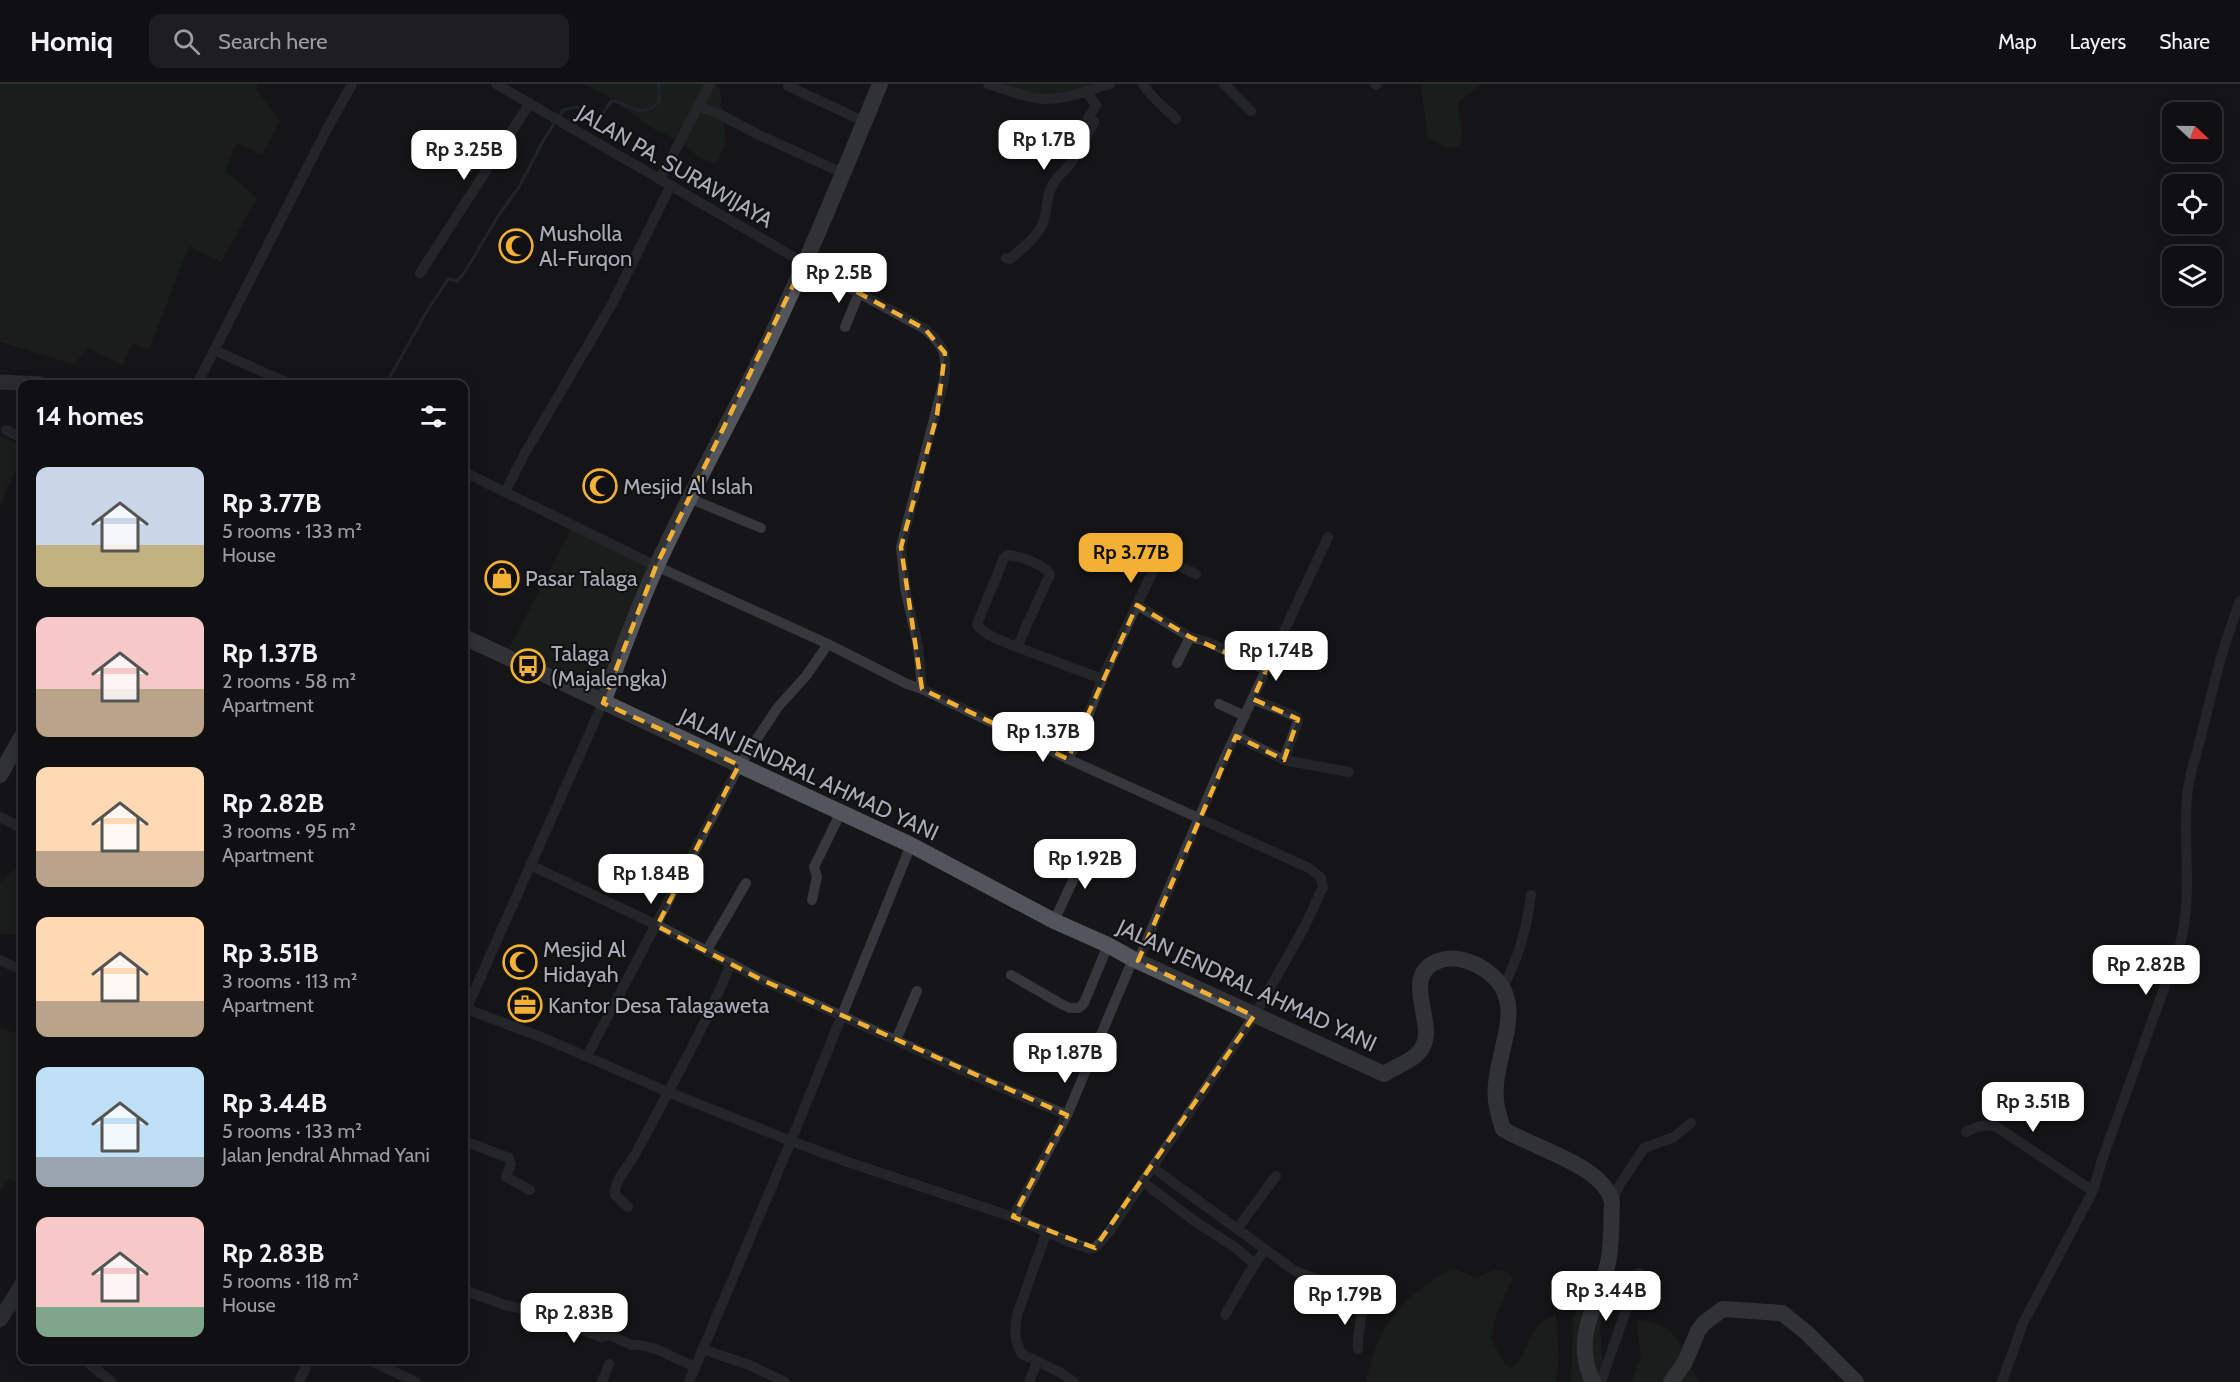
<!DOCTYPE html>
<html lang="en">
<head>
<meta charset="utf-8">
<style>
	:root { --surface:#101012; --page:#1e1e20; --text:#f1f3f6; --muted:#9c9d9f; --line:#303032; --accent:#f2b134 }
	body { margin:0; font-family:Cabin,sans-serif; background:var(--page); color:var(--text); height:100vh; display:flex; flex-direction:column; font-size:22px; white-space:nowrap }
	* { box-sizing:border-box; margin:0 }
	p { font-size:20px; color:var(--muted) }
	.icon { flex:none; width:33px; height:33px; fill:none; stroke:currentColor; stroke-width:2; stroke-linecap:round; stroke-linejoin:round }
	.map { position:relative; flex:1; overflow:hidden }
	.side { position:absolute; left:18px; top:296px; width:450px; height:984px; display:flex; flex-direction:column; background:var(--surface); border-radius:12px; box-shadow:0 3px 15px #0003,0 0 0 2px var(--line) }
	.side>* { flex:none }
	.needle { width:39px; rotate:112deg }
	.tools { position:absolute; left:2162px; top:18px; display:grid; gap:12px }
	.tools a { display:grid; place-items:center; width:60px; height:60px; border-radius:12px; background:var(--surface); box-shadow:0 3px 15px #0003,0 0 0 2px var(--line); font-size:30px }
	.price { position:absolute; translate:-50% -51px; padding:0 14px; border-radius:12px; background:#fff; color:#222; font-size:20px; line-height:39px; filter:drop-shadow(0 2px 3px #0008) }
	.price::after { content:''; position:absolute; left:50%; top:36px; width:18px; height:14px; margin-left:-9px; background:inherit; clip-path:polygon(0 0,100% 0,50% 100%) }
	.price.active { background:var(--accent); color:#111 }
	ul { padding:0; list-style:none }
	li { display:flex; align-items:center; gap:18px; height:150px; padding:0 18px }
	li span { display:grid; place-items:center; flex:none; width:168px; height:120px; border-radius:12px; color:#555 }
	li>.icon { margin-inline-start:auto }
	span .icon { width:72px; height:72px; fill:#fffc; stroke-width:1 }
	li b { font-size:26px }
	h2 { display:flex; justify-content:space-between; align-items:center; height:72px; padding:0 18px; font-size:26px }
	header { display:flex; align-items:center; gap:36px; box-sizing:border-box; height:84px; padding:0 30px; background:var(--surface); border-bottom:2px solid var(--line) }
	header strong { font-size:28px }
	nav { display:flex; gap:33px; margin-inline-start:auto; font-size:21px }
	.search { width:420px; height:54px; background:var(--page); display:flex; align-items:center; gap:15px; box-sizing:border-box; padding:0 21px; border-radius:12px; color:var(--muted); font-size:22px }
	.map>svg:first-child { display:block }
</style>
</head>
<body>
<header>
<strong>Homiq</strong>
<div class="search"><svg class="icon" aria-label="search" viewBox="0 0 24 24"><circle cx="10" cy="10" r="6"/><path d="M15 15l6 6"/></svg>Search here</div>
<nav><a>Map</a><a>Layers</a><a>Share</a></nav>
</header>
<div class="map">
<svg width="2240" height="1298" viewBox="0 0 2240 1298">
	<rect width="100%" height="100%" fill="#161618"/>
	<g fill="#1e261f">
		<polygon points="0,0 258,0 256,5 280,38 262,70 236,59 225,87 257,114 221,178 189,162 149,265 132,259 123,281 88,264 74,280 0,258"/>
		<polygon points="585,0 715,0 720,5 725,53 725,60 718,77 712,79 700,74 684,60 654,45 607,12"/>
		<polygon points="1008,0 1113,0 1037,15 1007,6"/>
		<path d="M1421,0H1481C1476,8 1459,13 1458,22C1457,33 1474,68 1447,63C1439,61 1432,56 1427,50Z"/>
		<polygon points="0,351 22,362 22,371 0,421"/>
		<polygon points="571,445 663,486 601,616 509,565"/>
		<polygon points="22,779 22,851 2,850 0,849 0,799"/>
		<polygon points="0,944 22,951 22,1102 9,1095 0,1107"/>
		<path d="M1453,1184L1476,1194C1488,1189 1500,1181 1511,1191L1512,1197L1497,1228L1491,1255L1505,1281L1511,1284L1516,1281C1532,1259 1526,1244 1556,1230L1559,1274L1556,1298H1366C1376,1254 1388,1229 1425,1202C1434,1196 1443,1188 1453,1184Z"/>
		<polygon points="1596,1199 1603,1210 1604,1218 1600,1245 1603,1281 1600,1298 1571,1298 1573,1238 1582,1200"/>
		<polygon points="1645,1236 1668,1245 1677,1255 1699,1298 1632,1298 1641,1270 1637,1243 1638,1237"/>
	</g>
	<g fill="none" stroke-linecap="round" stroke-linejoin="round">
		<path stroke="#2c353c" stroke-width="3" d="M386,300L428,225L447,197L449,195L457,197L465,188L498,132L519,103L543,57L563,26L577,23L598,37L611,17C632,18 637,38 659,18V0"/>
		<g stroke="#37383d" stroke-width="10">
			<path d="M496,0L804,179L925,245C944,262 948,270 944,296L901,463L905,504L918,562L922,605"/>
			<path d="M988,0C1006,5 1025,14 1044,15C1065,16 1089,6 1110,0"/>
			<path d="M1143,0C1152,15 1165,23 1176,35"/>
			<polyline points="1224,0 1251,27"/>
			<polyline points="1375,0 1376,1"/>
			<polyline points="788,2 865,38"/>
			<polyline points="698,22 719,30 757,50 843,89"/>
			<polyline points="660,95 710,0"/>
			<path d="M1006,174L1010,175C1021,166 1032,157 1040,145C1048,132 1045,118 1051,104C1055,93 1064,88 1071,79C1074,74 1093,41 1094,38L1088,34L1096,21L1086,7"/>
			<polyline points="420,189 530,19"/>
			<polyline points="845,243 860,207"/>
			<polyline points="214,266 290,300"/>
			<polyline points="197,300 327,45 352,0"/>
			<polyline points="6,346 22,354"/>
			<polyline points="464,388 656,482 828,560 907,600 922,605 1068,675 1309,784 1321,794 1323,803 1304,844 1254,932 1109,1148 1095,1164 1091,1165 1067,1157 1013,1133 848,1078 791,1057 668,1008 546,955 464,924"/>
			<polyline points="505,408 525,369 612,220 671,101"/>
			<polyline points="689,414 761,444"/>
			<polyline points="1137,521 1190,553 1208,558 1266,586"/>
			<path d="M1017,563L1050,490C1043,480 1020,472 1008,471L1004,474L979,535L977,541C985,552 1005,558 1017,563L1102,595L1082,648L1068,675"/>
			<polyline points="1177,579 1190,553"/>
			<polyline points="1102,595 1158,476 1163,475 1196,490"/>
			<polyline points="1253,615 1297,633 1298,637 1284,676"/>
			<polyline points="1219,620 1245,632"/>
			<polyline points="1236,652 1284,676 1349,688"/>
			<polyline points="0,733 22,744"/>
			<polyline points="530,781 661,843 762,896 991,999 1067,1031"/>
			<polyline points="812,816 817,793 814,783 841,728"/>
			<polyline points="1054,837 1075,792 1077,787 1071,774"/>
			<polyline points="707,866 746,799"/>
			<polyline points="0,876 22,886"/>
			<polyline points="1138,877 1222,680 1328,453"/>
			<polyline points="1011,891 1063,921 1070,924 1079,924 1084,919 1108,861"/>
			<path d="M1503,903C1520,871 1526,846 1531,811"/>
			<polyline points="464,930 603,619"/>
			<polyline points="896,956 917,907"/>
			<polyline points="587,972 739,682 778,623 806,592 828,560"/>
			<path d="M1966,1048C1977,1042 1987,1039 1998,1044L2093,1107"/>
			<polyline points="464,1057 509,1074 511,1079 506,1093 530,1106"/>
			<path d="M1152,1083L1295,1187L1356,1209L1363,1218C1362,1234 1357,1249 1358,1265"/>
			<polyline points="1143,1098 1193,1136 1236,1164 1254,1180"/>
			<polyline points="1612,1119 1619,1102 1644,1064 1674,1053 1691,1039"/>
			<path d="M628,1123L615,1111C614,1094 630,1082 637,1067C669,1005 705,944 731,879"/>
			<polyline points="1013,1133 1067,1031 1133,875"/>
			<polyline points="1237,1145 1276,1092"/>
			<path d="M1047,1147L1018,1228C1014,1242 1014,1257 1022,1270L1059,1288L1074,1298"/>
			<polyline points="464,1206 508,1222 530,1226 601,1253 610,1251 631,1261 640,1261 656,1265 695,1283"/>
			<polyline points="11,1218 22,1227"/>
			<polyline points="1225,1231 1246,1194 1265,1165"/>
			<polyline points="702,1265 749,1281 785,1298"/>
			<polyline points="83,1275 112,1298"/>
			<polyline points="367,1275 416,1298"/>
			<polyline points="299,1298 309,1275"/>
			<polyline points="602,1298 609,1280"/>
			<polyline points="689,1298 791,1057 911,761"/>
			<polyline points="1029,1298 1037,1278"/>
			<polyline points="1601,1298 1639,1189"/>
			<path d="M2002,1298L2023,1239L2093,1107L2103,1073L2180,860C2193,813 2183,762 2187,714C2188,693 2196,673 2201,652C2212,607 2223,561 2240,517"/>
		</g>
		<g stroke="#45474d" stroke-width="15">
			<polyline points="0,298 40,300"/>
			<polyline points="0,1236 22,1200"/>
		</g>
		<g stroke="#53555c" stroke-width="16">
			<path d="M464,553L911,761L1054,837L1108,861L1133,875L1384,990C1397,981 1418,976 1424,960C1434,936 1401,891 1438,877C1451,872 1464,875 1477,881C1531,910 1500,955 1496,1000C1494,1016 1498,1029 1503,1045C1533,1064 1606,1082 1612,1119C1611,1138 1612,1160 1608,1179C1598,1221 1571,1253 1593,1298"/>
			<path d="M603,619C620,572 637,525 658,479C685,420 716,363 746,304C796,205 838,102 880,0"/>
			<polyline points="0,691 22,652"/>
			<polyline points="1671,1298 1685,1278 1698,1247 1704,1239 1723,1225 1782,1229 1807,1249 1856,1298"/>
		</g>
	</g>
	<path d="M0 0H2240V1298H0ZM804,179L925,245L945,269L937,331L901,463L922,605L1068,675L1137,521L1190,553L1266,586L1253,615L1298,635L1284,676L1236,652L1138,877L1254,932L1095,1164L1013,1133L1067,1031L762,896L657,842L739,681L603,619L656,482Z" fill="#161618" fill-opacity=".55" fill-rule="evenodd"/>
	<path fill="none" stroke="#f2b134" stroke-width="4.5" stroke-dasharray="12 8" stroke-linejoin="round" d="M804,179L925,245L945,269L937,331L901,463L922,605L1068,675L1137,521L1190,553L1266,586L1253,615L1298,635L1284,676L1236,652L1138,877L1254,932L1095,1164L1013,1133L1067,1031L762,896L657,842L739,681L603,619L656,482Z"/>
	<defs>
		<symbol id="mosque-ring" viewBox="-11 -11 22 22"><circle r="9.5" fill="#111113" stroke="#f2b134" stroke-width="1.5"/><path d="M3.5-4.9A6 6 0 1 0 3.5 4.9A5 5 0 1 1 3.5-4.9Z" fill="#f2b134"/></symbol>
		<symbol id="shop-ring" viewBox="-11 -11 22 22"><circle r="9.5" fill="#111113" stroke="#f2b134" stroke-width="1.5"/><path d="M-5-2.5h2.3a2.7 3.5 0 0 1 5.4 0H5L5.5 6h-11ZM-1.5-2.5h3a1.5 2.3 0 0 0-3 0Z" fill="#f2b134"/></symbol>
		<symbol id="bus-ring" viewBox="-11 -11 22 22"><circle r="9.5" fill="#111113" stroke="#f2b134" stroke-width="1.5"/><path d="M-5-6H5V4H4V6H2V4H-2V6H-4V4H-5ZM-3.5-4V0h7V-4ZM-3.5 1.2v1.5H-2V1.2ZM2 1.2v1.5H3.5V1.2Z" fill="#f2b134"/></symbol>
		<symbol id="office-ring" viewBox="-11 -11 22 22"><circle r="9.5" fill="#111113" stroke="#f2b134" stroke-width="1.5"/><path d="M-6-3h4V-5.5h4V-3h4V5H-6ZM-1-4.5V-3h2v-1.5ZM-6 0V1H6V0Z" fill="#f2b134"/></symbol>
	</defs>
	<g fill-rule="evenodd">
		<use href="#mosque-ring" x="497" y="143" width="38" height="38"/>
		<use href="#mosque-ring" x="581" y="383" width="38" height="38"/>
		<use href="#shop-ring" x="483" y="475" width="38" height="38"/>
		<use href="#bus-ring" x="509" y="563" width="38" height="38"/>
		<use href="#mosque-ring" x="501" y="859" width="38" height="38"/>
		<use href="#office-ring" x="506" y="902" width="38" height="38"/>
	</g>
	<g text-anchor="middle" stroke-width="4.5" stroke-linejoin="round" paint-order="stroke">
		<g font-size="22" fill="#a8adb8" stroke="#111113">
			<text transform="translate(675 82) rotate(30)" y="8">JALAN PA. SURAWIJAYA</text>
			<text transform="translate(809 690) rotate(25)" y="8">JALAN JENDRAL AHMAD YANI</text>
			<text transform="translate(1247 901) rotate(25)" y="8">JALAN JENDRAL AHMAD YANI</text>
		</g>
		<g font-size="22" fill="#a8adb8" stroke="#111113" text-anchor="start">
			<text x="539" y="157">Musholla<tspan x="539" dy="25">Al-Furqon</tspan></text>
			<text x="623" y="410">Mesjid Al Islah</text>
			<text x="525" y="502">Pasar Talaga</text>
			<text x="551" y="577">Talaga<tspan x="551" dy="25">(Majalengka)</tspan></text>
			<text x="543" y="873">Mesjid Al<tspan x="543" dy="25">Hidayah</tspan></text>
			<text x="548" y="929">Kantor Desa Talagaweta</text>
		</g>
	</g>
</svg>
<div class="tools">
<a><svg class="needle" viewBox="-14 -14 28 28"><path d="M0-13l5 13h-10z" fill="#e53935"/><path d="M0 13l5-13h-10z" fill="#9c9d9f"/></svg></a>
<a><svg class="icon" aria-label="locate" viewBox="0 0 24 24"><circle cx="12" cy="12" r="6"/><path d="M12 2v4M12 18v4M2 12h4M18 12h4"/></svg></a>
<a><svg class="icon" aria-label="layers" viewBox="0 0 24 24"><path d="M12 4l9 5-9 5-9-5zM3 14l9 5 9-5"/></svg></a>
</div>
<b class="price" style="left:1044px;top:87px">Rp 1.7B</b>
<b class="price" style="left:464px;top:97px">Rp 3.25B</b>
<b class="price" style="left:839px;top:220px">Rp 2.5B</b>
<b class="price active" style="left:1131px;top:500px">Rp 3.77B</b>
<b class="price" style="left:1276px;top:598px">Rp 1.74B</b>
<b class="price" style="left:1043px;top:679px">Rp 1.37B</b>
<b class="price" style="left:1085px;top:806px">Rp 1.92B</b>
<b class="price" style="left:651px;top:821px">Rp 1.84B</b>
<b class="price" style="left:2146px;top:912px">Rp 2.82B</b>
<b class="price" style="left:1065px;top:1000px">Rp 1.87B</b>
<b class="price" style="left:2033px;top:1049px">Rp 3.51B</b>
<b class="price" style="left:1606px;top:1238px">Rp 3.44B</b>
<b class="price" style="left:1345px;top:1242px">Rp 1.79B</b>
<b class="price" style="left:574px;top:1260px">Rp 2.83B</b>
<section class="side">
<h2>14 homes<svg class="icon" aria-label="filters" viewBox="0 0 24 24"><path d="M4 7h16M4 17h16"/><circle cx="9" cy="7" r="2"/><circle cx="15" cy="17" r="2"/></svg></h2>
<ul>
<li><span style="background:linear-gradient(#c9d6e8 65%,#c2b280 0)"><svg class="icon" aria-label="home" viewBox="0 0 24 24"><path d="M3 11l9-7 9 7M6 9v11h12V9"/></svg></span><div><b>Rp 3.77B</b><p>5 rooms · 133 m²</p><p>House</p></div></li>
<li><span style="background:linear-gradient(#f6c9c9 60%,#b9a48a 0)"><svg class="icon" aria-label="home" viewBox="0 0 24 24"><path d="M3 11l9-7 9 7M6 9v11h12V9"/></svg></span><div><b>Rp 1.37B</b><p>2 rooms · 58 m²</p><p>Apartment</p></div></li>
<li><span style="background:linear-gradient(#ffd9b3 70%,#b9a48a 0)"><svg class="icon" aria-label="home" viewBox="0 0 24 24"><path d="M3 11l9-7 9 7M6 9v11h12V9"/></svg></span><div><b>Rp 2.82B</b><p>3 rooms · 95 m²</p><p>Apartment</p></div></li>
<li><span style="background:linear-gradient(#ffd9b3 70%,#b9a48a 0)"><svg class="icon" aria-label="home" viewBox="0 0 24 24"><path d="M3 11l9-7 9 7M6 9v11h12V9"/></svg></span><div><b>Rp 3.51B</b><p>3 rooms · 113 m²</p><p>Apartment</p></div></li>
<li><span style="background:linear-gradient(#bfe0f5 75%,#9aa5b1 0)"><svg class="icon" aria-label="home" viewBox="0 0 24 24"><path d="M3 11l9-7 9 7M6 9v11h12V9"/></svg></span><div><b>Rp 3.44B</b><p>5 rooms · 133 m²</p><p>Jalan Jendral Ahmad Yani</p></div></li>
<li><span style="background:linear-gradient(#f6c9c9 75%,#7fa58c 0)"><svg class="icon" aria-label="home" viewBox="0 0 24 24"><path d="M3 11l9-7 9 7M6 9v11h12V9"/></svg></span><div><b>Rp 2.83B</b><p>5 rooms · 118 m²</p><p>House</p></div></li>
</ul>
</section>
</div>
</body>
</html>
